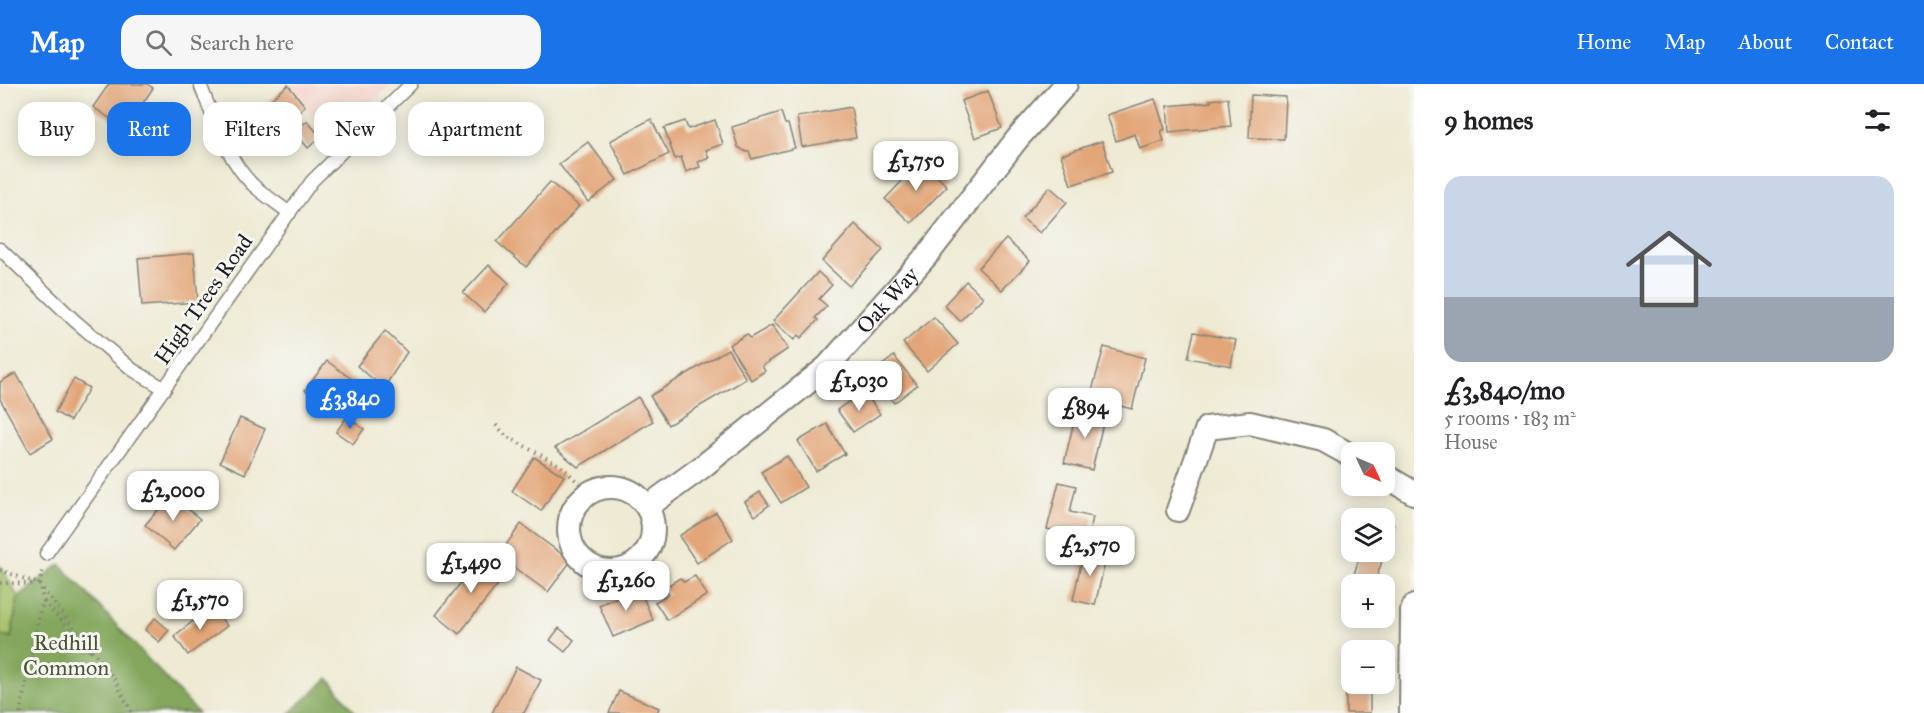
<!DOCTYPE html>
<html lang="en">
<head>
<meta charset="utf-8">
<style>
	:root { --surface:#fff; --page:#f6f6f6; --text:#202124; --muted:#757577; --accent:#1a73e8 }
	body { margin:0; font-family:"IM FELL Great Primer",serif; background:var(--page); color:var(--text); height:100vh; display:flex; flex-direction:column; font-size:22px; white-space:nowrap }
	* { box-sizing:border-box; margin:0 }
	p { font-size:20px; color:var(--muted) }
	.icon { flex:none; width:33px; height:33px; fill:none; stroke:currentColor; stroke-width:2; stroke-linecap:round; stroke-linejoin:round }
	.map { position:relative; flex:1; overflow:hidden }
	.details { display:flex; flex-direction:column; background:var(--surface); width:510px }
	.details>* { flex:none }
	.top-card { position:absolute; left:18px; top:18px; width:570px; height:54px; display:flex; gap:12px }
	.needle { width:39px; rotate:134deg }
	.fabs { position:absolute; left:1341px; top:358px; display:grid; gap:12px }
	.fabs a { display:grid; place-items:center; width:54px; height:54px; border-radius:12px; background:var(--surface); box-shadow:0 3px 15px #0003; font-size:30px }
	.price { position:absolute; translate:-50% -51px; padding:0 14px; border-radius:12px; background:#fff; color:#222; font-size:20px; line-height:39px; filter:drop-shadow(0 2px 3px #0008) }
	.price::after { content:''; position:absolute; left:50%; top:36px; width:18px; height:14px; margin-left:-9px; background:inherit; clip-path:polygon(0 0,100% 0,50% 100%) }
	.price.active { background:var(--accent); color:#fff }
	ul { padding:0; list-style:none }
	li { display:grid; align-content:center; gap:12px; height:318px; padding:0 30px }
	li span { display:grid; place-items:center; height:186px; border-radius:18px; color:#555 }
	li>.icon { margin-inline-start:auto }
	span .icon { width:108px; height:108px; fill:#fffc; stroke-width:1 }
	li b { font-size:26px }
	h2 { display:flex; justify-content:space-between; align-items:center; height:72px; padding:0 30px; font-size:26px }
	.tag { padding:0 21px; border-radius:18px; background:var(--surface); box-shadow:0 3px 15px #0003; font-size:21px; line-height:54px }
	.tag.active { background:var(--accent); color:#fff }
	header { display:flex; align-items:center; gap:36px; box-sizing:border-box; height:84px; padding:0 30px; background:var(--accent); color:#fff }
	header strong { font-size:28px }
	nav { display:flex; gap:33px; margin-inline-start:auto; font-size:21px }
	.search { width:420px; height:54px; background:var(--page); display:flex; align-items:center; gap:15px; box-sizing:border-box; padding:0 21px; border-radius:18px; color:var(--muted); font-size:22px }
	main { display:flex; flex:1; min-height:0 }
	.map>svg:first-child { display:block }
</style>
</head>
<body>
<header>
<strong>Map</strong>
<div class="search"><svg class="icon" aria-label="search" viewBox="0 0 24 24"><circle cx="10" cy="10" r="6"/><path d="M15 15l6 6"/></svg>Search here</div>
<nav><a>Home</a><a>Map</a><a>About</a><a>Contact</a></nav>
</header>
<main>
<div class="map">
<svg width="1414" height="629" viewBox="0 0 1414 629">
	<rect width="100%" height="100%" fill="#f6f6f2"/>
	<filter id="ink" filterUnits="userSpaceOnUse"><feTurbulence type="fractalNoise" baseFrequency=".0167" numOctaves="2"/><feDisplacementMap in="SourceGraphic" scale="12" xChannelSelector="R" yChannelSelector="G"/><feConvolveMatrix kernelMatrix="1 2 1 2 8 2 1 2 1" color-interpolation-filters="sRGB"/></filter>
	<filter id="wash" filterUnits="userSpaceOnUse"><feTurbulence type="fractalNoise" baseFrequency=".008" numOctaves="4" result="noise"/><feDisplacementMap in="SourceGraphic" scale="24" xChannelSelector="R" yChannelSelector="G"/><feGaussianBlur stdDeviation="1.35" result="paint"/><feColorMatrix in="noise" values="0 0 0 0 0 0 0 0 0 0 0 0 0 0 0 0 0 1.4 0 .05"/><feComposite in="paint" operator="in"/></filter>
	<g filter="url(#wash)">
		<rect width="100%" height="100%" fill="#eeead3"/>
		<polygon fill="#f6d1c5" points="289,0 391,0 330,62 318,45 301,12"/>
		<polygon fill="#a5c169" stroke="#606e42" stroke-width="1.5" points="0,481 18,513 11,555 0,551"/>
		<g fill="#84a75d" stroke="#50623c" stroke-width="1.5">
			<polygon points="60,480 198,629 0,629 0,551 11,554 18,513"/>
			<polygon points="328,594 356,629 290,629"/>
		</g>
		<g id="blocks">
			<g fill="#e3a678">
				<polygon points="109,0 147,0 153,4 126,45 93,23"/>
				<polygon points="288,1 305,22 275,47 258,26"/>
				<polygon points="988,7 1002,44 975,54 961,17"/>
				<polygon points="1251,11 1286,13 1284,55 1249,54"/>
				<polygon points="1228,14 1231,42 1169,48 1167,22 1211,18 1210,16"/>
				<polygon points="1155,15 1165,45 1161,47 1164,57 1140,65 1135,50 1116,57 1107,31"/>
				<polygon points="851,23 856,54 802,63 797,33"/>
				<polygon points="781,28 785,40 788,40 795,64 752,75 749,67 746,68 738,63 732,43"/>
				<polygon points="651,35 669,70 628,91 610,57"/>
				<polygon points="715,36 723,60 706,66 709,74 698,78 700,83 686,88 681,73 675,75 664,44 685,37 688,45"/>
				<polygon points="307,37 321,53 308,64 294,47"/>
				<polygon points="1102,57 1112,88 1071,101 1061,71"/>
				<polygon points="588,58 617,96 588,118 559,80"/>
				<polygon points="921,77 947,102 911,139 885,115"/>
				<polygon points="550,98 579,122 526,183 497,158"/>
				<polygon points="1050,103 1067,118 1040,149 1022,134"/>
				<polygon points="855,140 883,166 849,202 822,177"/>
				<polygon points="1006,155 1030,177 1002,206 978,184"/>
				<polygon points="194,169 198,218 142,222 138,174"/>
				<polygon points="489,181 509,199 484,228 463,209"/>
				<polygon points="818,188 832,201 819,215 827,222 815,234 818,236 801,254 798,251 794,256 773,237"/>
				<polygon points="966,197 983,213 960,237 944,221"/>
				<polygon points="934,233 958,260 927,287 903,259"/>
				<polygon points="772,241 788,265 762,282 765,287 751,296 729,261 747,250 750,254"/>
				<polygon points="385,247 407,268 384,304 357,282"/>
				<polygon points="1194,248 1236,256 1231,282 1188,274"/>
				<polygon points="1104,263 1145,274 1132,325 1090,314"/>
				<polygon points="728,265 746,295 668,341 650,312"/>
				<polygon points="894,272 917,301 894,319 871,290"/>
				<polygon points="327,277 360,301 338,330 305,306"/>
				<polygon points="16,289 53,355 30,369 0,315 0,298"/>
				<polygon points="74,295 89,304 70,337 55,328"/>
				<polygon points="864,307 880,330 853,348 837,326"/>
				<polygon points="638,313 653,337 578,383 555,364"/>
				<polygon points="1077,325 1105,331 1092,386 1064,379"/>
				<polygon points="347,333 364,345 353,360 336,348"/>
				<polygon points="240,334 265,345 245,390 220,378"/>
				<polygon points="827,340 845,370 816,387 798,357"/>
				<polygon points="787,372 806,403 781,419 761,388"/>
				<polygon points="534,373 564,392 541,427 512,407"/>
				<polygon points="1059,398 1076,402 1070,428 1093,433 1088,455 1047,445"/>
				<polygon points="760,408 769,421 755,432 745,418"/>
				<polygon points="171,411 200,435 174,466 145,441"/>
				<polygon points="716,428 733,455 697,479 679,452"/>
				<polygon points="1384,437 1394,440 1385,467 1384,467"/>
				<polygon points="521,440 571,477 548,508 498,472"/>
				<polygon points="1084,465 1107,470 1095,521 1073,516"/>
				<polygon points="1361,468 1385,468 1374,501 1352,501 1352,528 1343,525"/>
				<polygon points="483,470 507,489 459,550 436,531"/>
				<polygon points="695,492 707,511 667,536 655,518 669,510 664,504 680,494 684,498"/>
				<polygon points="639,504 653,536 613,553 599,521"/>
				<polygon points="212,523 227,542 188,571 174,552"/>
				<polygon points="155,534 169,546 159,558 145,546"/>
				<polygon points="559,544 574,556 565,568 550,556"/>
				<polygon points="1346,577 1352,577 1352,600 1370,600 1370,629 1346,629"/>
				<polygon points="516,583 541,596 524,629 492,629"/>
				<polygon points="619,607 659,624 657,629 609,629"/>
			</g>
		</g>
	</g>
	<g filter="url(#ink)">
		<use href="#blocks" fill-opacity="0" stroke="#858378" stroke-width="1.5"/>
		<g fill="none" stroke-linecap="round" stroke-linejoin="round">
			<defs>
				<g id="service">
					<path d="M201,3C214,35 227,76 253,101C264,111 278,120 290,129"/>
					<polyline points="0,165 75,237 133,286 165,305"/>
					<polyline points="46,470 312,97 411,0"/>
				</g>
				<g id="minor">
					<polyline points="1384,391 1414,409"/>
					<circle cx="611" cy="445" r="42"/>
					<path id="s1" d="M647,423L702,383L827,283L928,170L1018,54L1066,0"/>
					<polyline points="1178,426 1207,344 1250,339 1323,356 1352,372"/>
					<polyline points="1411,629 1412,527 1414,522"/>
				</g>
			</defs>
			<use href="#service" stroke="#858378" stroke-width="15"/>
			<use href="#minor" stroke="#858378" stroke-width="26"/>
			<g stroke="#858378" stroke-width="4" stroke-dasharray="1.5 4.5" stroke-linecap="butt">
				<polyline points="496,341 506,352 561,382 589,409"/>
				<polyline points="0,486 39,500 113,593 132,629"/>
				<polyline points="0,499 35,500"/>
				<polyline points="44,518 91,568"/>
				<polyline points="20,629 40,526 44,518 39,500 43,485"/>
			</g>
			<use href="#service" stroke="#fff" stroke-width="12"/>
			<use href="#minor" stroke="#fff" stroke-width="22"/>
		</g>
	</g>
	<g text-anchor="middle" stroke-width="6" stroke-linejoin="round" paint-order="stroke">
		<g font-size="22" fill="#1c1c1c" stroke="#f6f6f2">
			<text transform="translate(203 215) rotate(-55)" y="8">High Trees Road</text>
			<text dy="8" stroke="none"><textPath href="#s1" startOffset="318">Oak Way</textPath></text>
		</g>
		<g font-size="22" fill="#4c5637" stroke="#f6f6f2">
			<text x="66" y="566">Redhill<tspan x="66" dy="25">Common</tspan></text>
		</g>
	</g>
</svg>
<div class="fabs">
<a><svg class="needle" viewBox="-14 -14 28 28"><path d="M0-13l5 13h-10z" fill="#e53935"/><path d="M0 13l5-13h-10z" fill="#757577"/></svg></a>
<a><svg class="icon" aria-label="layers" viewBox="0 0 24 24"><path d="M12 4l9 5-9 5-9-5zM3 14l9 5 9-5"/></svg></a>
<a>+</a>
<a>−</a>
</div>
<b class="price" style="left:916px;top:108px">£1,750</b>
<b class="price" style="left:859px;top:328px">£1,030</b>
<b class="price active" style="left:350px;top:346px">£3,840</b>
<b class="price" style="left:1085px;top:355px">£894</b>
<b class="price" style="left:173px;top:438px">£2,000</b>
<b class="price" style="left:1090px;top:493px">£2,570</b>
<b class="price" style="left:471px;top:510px">£1,490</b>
<b class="price" style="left:626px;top:528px">£1,260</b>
<b class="price" style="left:200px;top:547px">£1,570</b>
<div class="top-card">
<a class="tag">Buy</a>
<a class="tag active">Rent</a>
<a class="tag">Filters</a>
<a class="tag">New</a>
<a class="tag">Apartment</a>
</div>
</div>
<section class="details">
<h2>9 homes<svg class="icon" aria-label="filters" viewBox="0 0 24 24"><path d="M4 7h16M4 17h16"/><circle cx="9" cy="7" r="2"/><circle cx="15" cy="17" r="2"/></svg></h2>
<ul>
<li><span style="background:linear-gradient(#c9d6e8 65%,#9aa5b1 0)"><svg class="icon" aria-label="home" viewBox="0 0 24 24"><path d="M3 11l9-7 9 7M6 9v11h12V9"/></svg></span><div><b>£3,840/mo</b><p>5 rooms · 183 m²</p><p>House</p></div></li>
</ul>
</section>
</main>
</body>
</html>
